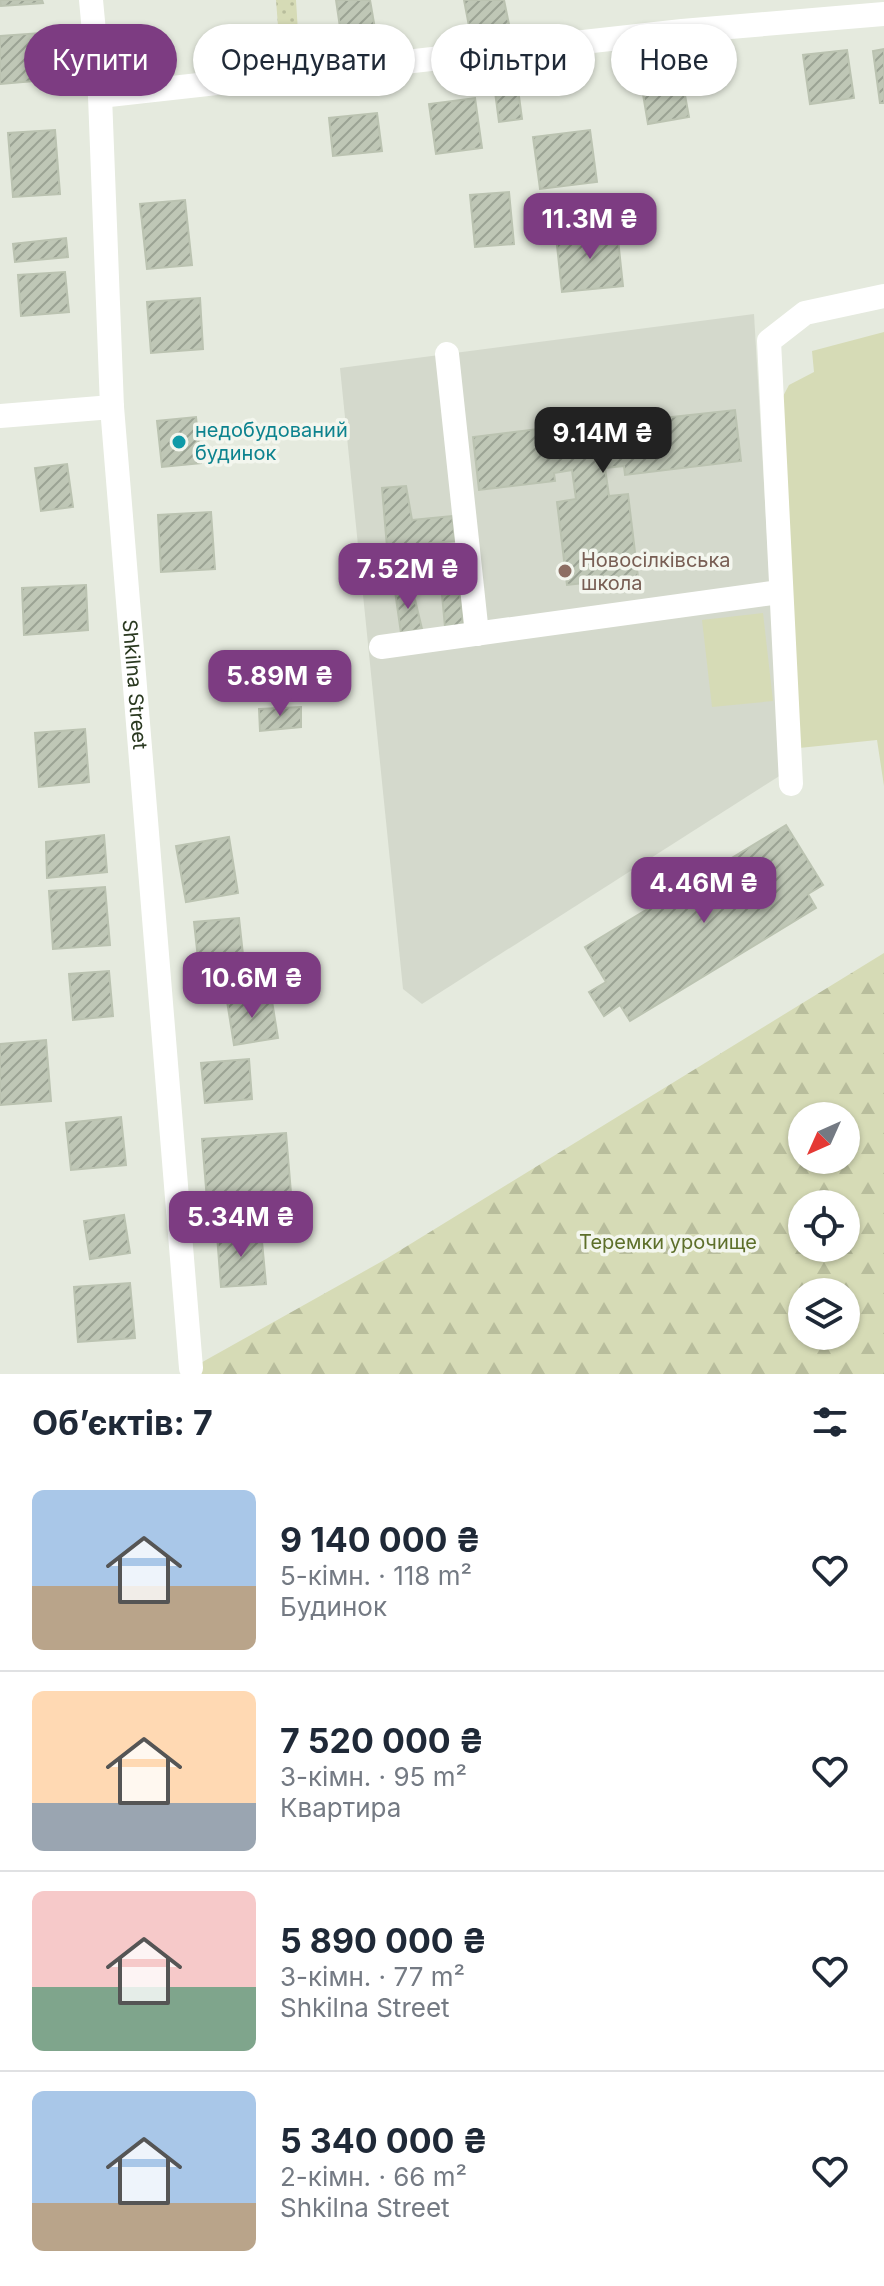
<!DOCTYPE html>
<html lang="uk">
<head>
<meta charset="utf-8">
<style>
	:root { --surface:#fff; --page:#f2f2f3; --text:#1f2937; --muted:#747a83; --line:#e0e1e3; --accent:#7d3c82 }
	body { margin:0; font-family:Inter,sans-serif; background:var(--page); color:var(--text); height:100vh; display:flex; flex-direction:column; font-size:30px; white-space:nowrap }
	* { box-sizing:border-box; margin:0 }
	p { font-size:26px; color:var(--muted) }
	.icon { flex:none; width:44px; height:44px; fill:none; stroke:currentColor; stroke-width:2; stroke-linecap:round; stroke-linejoin:round }
	.map { position:relative; height:1374px; overflow:hidden }
	.details { display:flex; flex-direction:column; background:var(--surface); flex:1 }
	.details>* { flex:none }
	.hud { position:absolute; left:24px; top:24px; width:836px; height:72px; display:flex; gap:16px }
	.needle { width:52px; rotate:225deg }
	.controls { position:absolute; left:788px; top:1102px; display:grid; gap:16px }
	.controls a { display:grid; place-items:center; width:72px; height:72px; border-radius:50%; background:var(--surface); box-shadow:0 2px 6px #0004; font-size:40px }
	.price { position:absolute; translate:-50% -68px; padding:0 18px; border-radius:16px; background:var(--accent); color:#fff; font-size:26px; line-height:52px; filter:drop-shadow(0 2px 4px #0008) }
	.price::after { content:''; position:absolute; left:50%; top:48px; width:24px; height:18px; margin-left:-12px; background:inherit; clip-path:polygon(0 0,100% 0,50% 100%) }
	.price.active { background:#222; color:#fff }
	ul { padding:0; list-style:none }
	li { display:flex; align-items:center; gap:24px; height:200px; padding:0 32px }
	li+li { border-top:2px solid var(--line) }
	li span { display:grid; place-items:center; flex:none; width:224px; height:160px; border-radius:12px; color:#555 }
	li>.icon { margin-inline-start:auto }
	span .icon { width:96px; height:96px; fill:#fffc; stroke-width:1 }
	li b { font-size:34px }
	h2 { display:flex; justify-content:space-between; align-items:center; height:96px; padding:0 32px; font-size:34px }
	.tag { padding:0 28px; border-radius:36px; background:var(--surface); box-shadow:0 2px 6px #0004; font-size:28px; line-height:72px }
	.tag.active { background:var(--accent); color:#fff }
	.map>svg:first-child { display:block }
</style>
</head>
<body>
<div class="map">
<svg width="884" height="1374" viewBox="0 0 884 1374">
	<defs>
		<pattern id="grass-dots" width="8" height="8" patternUnits="userSpaceOnUse" patternTransform="scale(2)"><rect width="8" height="8" fill="#d6dbb6"/><path d="M2 2h.1M6 6h.1" fill="none" stroke="#b8bd9c" stroke-width="1.8" stroke-linecap="round"/></pattern>
		<pattern id="forest-firs" width="22" height="20" patternUnits="userSpaceOnUse" patternTransform="scale(2)"><rect width="22" height="20" fill="#d6dbb6"/><path d="M5 1l3.5 6h-7zM16 11l3.5 6h-7z" fill="#b8bd9c"/></pattern>
		<pattern id="building-hatch" width="6" height="6" patternUnits="userSpaceOnUse" patternTransform="scale(2)"><rect width="6" height="6" fill="#bfc7b6"/><path d="M-1 1l2-2M0 6l6-6M5 7l2-2" fill="none" stroke="#9ba394"/></pattern>
	</defs>
	<rect width="100%" height="100%" fill="#e5eade"/>
	<polygon fill="#d4d9cc" points="754,314 781,775 422,1004 403,989 340,368"/>
	<polygon fill="url(#grass-dots)" points="276,0 296,0 300,65 281,65"/>
	<path fill="url(#forest-firs)" fill-rule="evenodd" d="M884,953V1374H181L386,1259ZM802,1116H846V1160H802ZM802,1204H846V1248H802ZM802,1292H846V1336H802Z"/>
	<g fill="#d6dbb6">
		<polygon points="884,332 884,786 877,740 799,748 780,402 789,385 814,372 812,351"/>
		<polygon points="763,613 773,701 712,707 702,620"/>
	</g>
	<g fill="url(#building-hatch)" stroke="#bbc3b1" stroke-width="2">
		<polygon points="0,0 42,0 43,3 1,6"/>
		<polygon points="336,0 370,0 375,29 341,34"/>
		<polygon points="464,0 504,0 511,34 472,42"/>
		<polygon points="41,33 45,80 0,84 0,36"/>
		<polygon points="884,49 884,103 880,103 873,51"/>
		<polygon points="847,50 854,98 810,104 803,55"/>
		<polygon points="678,57 689,117 648,124 638,64"/>
		<polygon points="515,66 522,119 499,122 492,69"/>
		<polygon points="475,98 482,148 436,154 429,104"/>
		<polygon points="377,113 382,151 333,156 329,118"/>
		<polygon points="55,130 60,194 13,197 8,133"/>
		<polygon points="590,130 597,182 540,189 533,137"/>
		<polygon points="509,192 514,244 475,247 470,195"/>
		<polygon points="185,200 192,265 147,269 140,204"/>
		<polygon points="617,230 623,286 562,292 556,236"/>
		<polygon points="66,238 68,257 15,262 13,244"/>
		<polygon points="65,272 69,312 21,316 18,275"/>
		<polygon points="200,298 203,349 151,353 147,302"/>
		<polygon points="735,410 741,461 625,475 624,466 605,468 609,496 628,494 638,577 567,585 557,502 576,499 572,470 554,473 555,481 479,490 473,437 555,427 554,419 616,412 617,423"/>
		<polygon points="196,417 201,463 162,467 157,421"/>
		<polygon points="67,464 73,507 41,511 35,468"/>
		<polygon points="406,486 412,520 452,516 455,541 387,547 382,488"/>
		<polygon points="211,512 215,569 161,572 158,515"/>
		<polygon points="86,585 88,630 24,635 22,588"/>
		<polygon points="412,587 422,629 401,633 395,591"/>
		<polygon points="460,593 463,625 445,627 442,595"/>
		<polygon points="301,707 301,727 260,731 259,709"/>
		<polygon points="85,729 89,782 39,787 35,733"/>
		<polygon points="786,825 823,885 808,894 816,908 630,1021 620,1005 604,1016 589,992 606,982 585,947"/>
		<polygon points="104,835 107,872 47,878 46,842"/>
		<polygon points="229,837 238,893 186,902 176,846"/>
		<polygon points="105,887 110,945 53,949 49,891"/>
		<polygon points="239,918 244,964 199,968 194,922"/>
		<polygon points="109,971 113,1016 73,1020 69,974"/>
		<polygon points="271,995 278,1038 234,1045 227,1001"/>
		<polygon points="46,1040 51,1101 0,1105 0,1044"/>
		<polygon points="249,1059 252,1099 205,1103 201,1063"/>
		<polygon points="121,1117 126,1165 71,1170 66,1123"/>
		<polygon points="286,1133 291,1193 207,1200 202,1139"/>
		<polygon points="124,1215 130,1253 90,1259 84,1221"/>
		<polygon points="261,1231 266,1284 221,1287 217,1235"/>
		<polygon points="130,1283 135,1338 78,1342 74,1287"/>
	</g>
	<g fill="none" stroke-linecap="round" stroke-linejoin="round">
		<g stroke="#fff" stroke-width="24">
			<path id="s1" d="M91,0L100,96L112,407L191,1368"/>
			<polyline points="100,96 682,31 884,14"/>
			<polyline points="447,354 477,634"/>
			<polyline points="0,416 112,407"/>
			<polyline points="381,647 780,592"/>
			<polyline points="791,784 769,341 805,313 884,296"/>
		</g>
	</g>
	<circle fill="#0f9aa8" stroke="#f3f6ee" stroke-width="3" cx="179" cy="442" r="8"/>
	<circle fill="#8d6e63" stroke="#f3f6ee" stroke-width="3" cx="565" cy="571" r="8"/>
	<g text-anchor="middle" stroke-width="7" stroke-linejoin="round" paint-order="stroke">
		<g font-size="20" fill="#0d838f" stroke="#f3f6ee" text-anchor="start">
			<text x="195" y="437">недобудований<tspan x="195" dy="23">будинок</tspan></text>
		</g>
		<g font-size="20" fill="#785e54" stroke="#f3f6ee" text-anchor="start">
			<text x="581" y="567">Новосілківська<tspan x="581" dy="23">школа</tspan></text>
		</g>
		<g font-size="20" fill="#2a3920" stroke="#f3f6ee">
			<text dy="7" stroke="none"><textPath href="#s1" startOffset="686">Shkilna Street</textPath></text>
		</g>
		<g font-size="20" fill="#5d6f2a" stroke="#f3f6ee">
			<text x="668" y="1249">Теремки урочище</text>
		</g>
	</g>
</svg>
<div class="controls">
<a><svg class="needle" viewBox="-14 -14 28 28"><path d="M0-13l5 13h-10z" fill="#e53935"/><path d="M0 13l5-13h-10z" fill="#747a83"/></svg></a>
<a><svg class="icon" aria-label="locate" viewBox="0 0 24 24"><circle cx="12" cy="12" r="6"/><path d="M12 2v4M12 18v4M2 12h4M18 12h4"/></svg></a>
<a><svg class="icon" aria-label="layers" viewBox="0 0 24 24"><path d="M12 4l9 5-9 5-9-5zM3 14l9 5 9-5"/></svg></a>
</div>
<b class="price" style="left:590px;top:261px">11.3M ₴</b>
<b class="price active" style="left:603px;top:475px">9.14M ₴</b>
<b class="price" style="left:408px;top:611px">7.52M ₴</b>
<b class="price" style="left:280px;top:718px">5.89M ₴</b>
<b class="price" style="left:704px;top:925px">4.46M ₴</b>
<b class="price" style="left:252px;top:1020px">10.6M ₴</b>
<b class="price" style="left:241px;top:1259px">5.34M ₴</b>
<div class="hud">
<a class="tag active">Купити</a>
<a class="tag">Орендувати</a>
<a class="tag">Фільтри</a>
<a class="tag">Нове</a>
</div>
</div>
<section class="details">
<h2>Об’єктів: 7<svg class="icon" aria-label="filters" viewBox="0 0 24 24"><path d="M4 7h16M4 17h16"/><circle cx="9" cy="7" r="2"/><circle cx="15" cy="17" r="2"/></svg></h2>
<ul>
<li><span style="background:linear-gradient(#a9c7e8 60%,#b9a48a 0)"><svg class="icon" aria-label="home" viewBox="0 0 24 24"><path d="M3 11l9-7 9 7M6 9v11h12V9"/></svg></span><div><b>9 140 000 ₴</b><p>5-кімн. · 118 m²</p><p>Будинок</p></div><svg class="icon" aria-label="heart" viewBox="0 0 24 24"><path d="M12 20l-8-8c-3-5 5-10 8-4 3-6 11-1 8 4z"/></svg></li>
<li><span style="background:linear-gradient(#ffd9b3 70%,#9aa5b1 0)"><svg class="icon" aria-label="home" viewBox="0 0 24 24"><path d="M3 11l9-7 9 7M6 9v11h12V9"/></svg></span><div><b>7 520 000 ₴</b><p>3-кімн. · 95 m²</p><p>Квартира</p></div><svg class="icon" aria-label="heart" viewBox="0 0 24 24"><path d="M12 20l-8-8c-3-5 5-10 8-4 3-6 11-1 8 4z"/></svg></li>
<li><span style="background:linear-gradient(#f6c9c9 60%,#7fa58c 0)"><svg class="icon" aria-label="home" viewBox="0 0 24 24"><path d="M3 11l9-7 9 7M6 9v11h12V9"/></svg></span><div><b>5 890 000 ₴</b><p>3-кімн. · 77 m²</p><p>Shkilna Street</p></div><svg class="icon" aria-label="heart" viewBox="0 0 24 24"><path d="M12 20l-8-8c-3-5 5-10 8-4 3-6 11-1 8 4z"/></svg></li>
<li><span style="background:linear-gradient(#a9c7e8 70%,#b9a48a 0)"><svg class="icon" aria-label="home" viewBox="0 0 24 24"><path d="M3 11l9-7 9 7M6 9v11h12V9"/></svg></span><div><b>5 340 000 ₴</b><p>2-кімн. · 66 m²</p><p>Shkilna Street</p></div><svg class="icon" aria-label="heart" viewBox="0 0 24 24"><path d="M12 20l-8-8c-3-5 5-10 8-4 3-6 11-1 8 4z"/></svg></li>
</ul>
</section>
</body>
</html>
